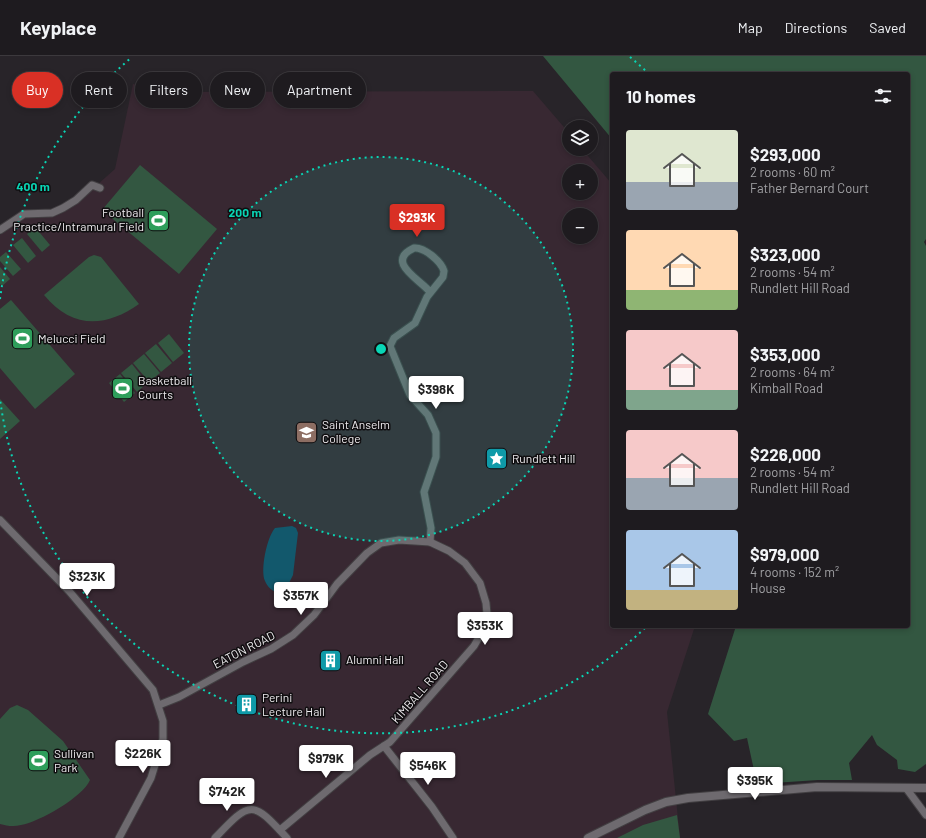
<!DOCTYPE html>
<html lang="en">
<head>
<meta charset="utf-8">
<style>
	:root { --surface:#1e1b1f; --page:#2b282c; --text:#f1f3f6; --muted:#a1a1a4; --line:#3c393d; --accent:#d93025 }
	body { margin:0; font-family:Barlow,sans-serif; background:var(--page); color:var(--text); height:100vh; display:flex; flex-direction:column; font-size:15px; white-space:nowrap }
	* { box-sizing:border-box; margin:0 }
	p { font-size:13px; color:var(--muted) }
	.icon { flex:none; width:22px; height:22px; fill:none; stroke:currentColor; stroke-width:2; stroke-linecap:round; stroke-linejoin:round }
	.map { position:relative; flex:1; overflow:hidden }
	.side { position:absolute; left:610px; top:16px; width:300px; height:556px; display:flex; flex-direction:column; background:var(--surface); border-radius:4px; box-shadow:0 2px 6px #0003,0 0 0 1px var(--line) }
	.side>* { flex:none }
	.top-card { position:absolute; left:12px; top:16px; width:380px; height:36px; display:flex; gap:8px }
	.controls { position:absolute; left:562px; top:64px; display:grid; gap:8px }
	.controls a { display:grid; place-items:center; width:36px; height:36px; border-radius:50%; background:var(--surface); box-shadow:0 2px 6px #0003,0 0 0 1px var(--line); font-size:20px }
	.price { position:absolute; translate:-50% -34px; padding:0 9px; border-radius:4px; background:#fff; color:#222; font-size:13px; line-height:26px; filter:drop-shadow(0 1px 2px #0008) }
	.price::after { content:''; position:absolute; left:50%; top:24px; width:12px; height:9px; margin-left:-6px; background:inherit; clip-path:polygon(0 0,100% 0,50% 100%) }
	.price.on { background:var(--accent); color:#fff }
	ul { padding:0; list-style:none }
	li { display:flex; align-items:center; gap:12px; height:100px; padding:0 16px }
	li span { display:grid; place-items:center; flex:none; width:112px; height:80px; border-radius:4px; color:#555 }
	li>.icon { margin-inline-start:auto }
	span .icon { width:48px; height:48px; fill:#fffc; stroke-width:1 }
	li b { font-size:17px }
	h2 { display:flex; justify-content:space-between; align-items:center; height:48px; padding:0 16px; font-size:17px }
	.chip { padding:0 14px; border-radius:18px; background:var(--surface); box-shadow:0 2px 6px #0003,0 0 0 1px var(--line); font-size:14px; line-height:36px }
	.chip.on { background:var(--accent); color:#fff }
	header { display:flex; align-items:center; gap:24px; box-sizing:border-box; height:56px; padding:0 20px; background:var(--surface); border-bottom:1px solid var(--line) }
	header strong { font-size:19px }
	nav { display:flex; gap:22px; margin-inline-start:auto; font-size:14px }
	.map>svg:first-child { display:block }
</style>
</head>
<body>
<header>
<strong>Keyplace</strong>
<nav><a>Map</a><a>Directions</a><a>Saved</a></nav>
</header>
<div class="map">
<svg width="926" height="782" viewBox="0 0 926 782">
	<rect width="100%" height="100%" fill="#282429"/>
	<path fill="#382832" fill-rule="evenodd" d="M133,28L166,36L533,35L569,77V93H582L612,128V570H695L667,656L680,782H0V179L15,167L25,161L37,159L52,161L71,152L115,113ZM569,115H591V137H569ZM569,159H591V181H569Z"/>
	<g fill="#335741">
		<polygon points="543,0 926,0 926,183 924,186 926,190 926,708 915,716 898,713 897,704 877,689 872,679 849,707 852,724 818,724 757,728 747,682 734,685 708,658 736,570 908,570 908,18 612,18 612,83"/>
		<polygon points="140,109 217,173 179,218 102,154"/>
		<polygon points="35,171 50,189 42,196 27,178"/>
		<polygon points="22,182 36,200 28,207 13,189"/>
		<polygon points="6,196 21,213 13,220 0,205 0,201"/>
		<path d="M94,199L101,201L139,248C105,272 72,273 44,239L89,201Z"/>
		<polygon points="0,211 10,223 2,230 0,228"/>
		<polygon points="11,244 75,318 35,353 0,312 0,253"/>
		<polygon points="169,278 184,297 173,306 158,287"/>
		<polygon points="156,288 172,307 161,316 145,297"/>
		<polygon points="144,298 160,317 149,326 133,307"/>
		<polygon points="132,308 147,327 137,336 121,317"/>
		<polygon points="120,318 135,337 124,346 109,327"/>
		<polygon points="0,343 20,365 0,383"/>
		<path d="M17,649L28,654L63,685L90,724C83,741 39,766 21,769C14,771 7,770 0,768V663L10,652Z"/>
		<polygon points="677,759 680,782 617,782 643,769"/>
	</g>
	<path fill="#12586c" d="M292,470L296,472L298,477L293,519L285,535L276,536C271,534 267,530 265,525C260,514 267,481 275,472Z"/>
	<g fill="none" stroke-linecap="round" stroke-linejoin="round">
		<defs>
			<g id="minor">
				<polyline points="0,174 24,158 52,157 63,152 76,144 92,129 100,132"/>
				<polyline points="0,464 69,535 153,634 163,665 163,683 151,722 119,782"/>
				<path d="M430,486L431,472L424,436L436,401V377L428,359L410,339L390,290L394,282L415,267L427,241L443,221L444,215C441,205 424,191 414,192C384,206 421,224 430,236"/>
				<polyline points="159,649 179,641 243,606 271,593 293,579 314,559 337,528 367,497 381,487 399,484 430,486 449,495 465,507 480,527 486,547 487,558 485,571 474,590 390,686 370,699 280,774"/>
				<polyline points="384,690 432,751 453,782"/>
				<polyline points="906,732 926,759"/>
				<path d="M215,782C251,744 252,744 287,782"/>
			</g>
			<polyline id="tertiary" points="588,782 645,754 666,746 688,742 817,731 926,732"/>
		</defs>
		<use href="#minor" stroke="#423f42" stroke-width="9"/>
		<use href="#tertiary" stroke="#423f42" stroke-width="10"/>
		<use href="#minor" stroke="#6e6a6f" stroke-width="7"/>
		<use href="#tertiary" stroke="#6e6a6f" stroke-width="8"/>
	</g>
	<circle cx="381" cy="293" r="192" fill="#09d5b5" fill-opacity=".12"/>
	<g fill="none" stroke="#09d5b5" stroke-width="2" stroke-dasharray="2 4">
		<circle cx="381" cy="293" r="192"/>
		<path d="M645 572A384 384 0 0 1 0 343M0 243A384 384 0 0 1 132 1M630 1A384 384 0 0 1 648 17"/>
	</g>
	<defs>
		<symbol id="stadium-square" viewBox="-11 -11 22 22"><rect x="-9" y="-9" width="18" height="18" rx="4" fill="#2e9e5b" stroke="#100e10"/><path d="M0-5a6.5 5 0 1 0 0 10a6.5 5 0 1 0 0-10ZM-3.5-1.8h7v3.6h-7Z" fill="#fff"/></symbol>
		<symbol id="university-square" viewBox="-11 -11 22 22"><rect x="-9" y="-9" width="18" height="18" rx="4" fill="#8d6e63" stroke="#100e10"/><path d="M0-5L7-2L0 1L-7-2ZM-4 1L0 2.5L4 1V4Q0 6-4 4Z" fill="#fff"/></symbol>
		<symbol id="sight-square" viewBox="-11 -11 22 22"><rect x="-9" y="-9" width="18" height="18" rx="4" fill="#0f9aa8" stroke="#100e10"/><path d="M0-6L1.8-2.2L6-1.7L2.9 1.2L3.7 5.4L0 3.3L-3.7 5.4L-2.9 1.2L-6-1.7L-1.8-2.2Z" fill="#fff"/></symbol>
		<symbol id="building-square" viewBox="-11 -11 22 22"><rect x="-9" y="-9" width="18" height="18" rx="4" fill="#0f9aa8" stroke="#100e10"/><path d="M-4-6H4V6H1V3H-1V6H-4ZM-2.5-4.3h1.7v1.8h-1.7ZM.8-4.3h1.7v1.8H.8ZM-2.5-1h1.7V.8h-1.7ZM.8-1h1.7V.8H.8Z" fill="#fff"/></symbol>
	</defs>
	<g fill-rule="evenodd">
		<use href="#stadium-square" x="146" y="152" width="25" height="25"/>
		<use href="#stadium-square" x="10" y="270" width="25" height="25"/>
		<use href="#stadium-square" x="110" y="320" width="25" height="25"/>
		<use href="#university-square" x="294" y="364" width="25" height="25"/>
		<use href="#sight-square" x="484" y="390" width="25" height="25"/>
		<use href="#building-square" x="318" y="592" width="25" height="25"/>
		<use href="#building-square" x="234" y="636" width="25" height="25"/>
		<use href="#stadium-square" x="26" y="692" width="25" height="25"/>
	</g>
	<g text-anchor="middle" stroke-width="3" stroke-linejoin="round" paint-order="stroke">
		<g font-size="12" fill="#eeebee" stroke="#100e10" text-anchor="start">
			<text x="144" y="161" text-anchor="end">Football<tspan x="144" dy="14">Practice/Intramural Field</tspan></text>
			<text x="38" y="287">Melucci Field</text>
			<text x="138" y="329">Basketball<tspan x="138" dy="14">Courts</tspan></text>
			<text x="322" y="373">Saint Anselm<tspan x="322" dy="14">College</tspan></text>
			<text x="512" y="407">Rundlett Hill</text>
			<text x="346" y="608">Alumni Hall</text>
			<text x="262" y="646">Perini<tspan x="262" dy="14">Lecture Hall</tspan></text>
			<text x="54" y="702">Sullivan<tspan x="54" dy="14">Park</tspan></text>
		</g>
		<g font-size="12" fill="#eeebee" stroke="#100e10">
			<text transform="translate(244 594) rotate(-27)" y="4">EATON ROAD</text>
			<text transform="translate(420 636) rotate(-49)" y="4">KIMBALL ROAD</text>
		</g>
	</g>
	<circle cx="381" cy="293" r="6" fill="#09d5b5" stroke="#100e10" stroke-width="2"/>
	<g font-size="12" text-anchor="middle" font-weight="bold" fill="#09d5b5" stroke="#100e10" stroke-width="3" stroke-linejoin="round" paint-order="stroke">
		<text x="33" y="135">400 m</text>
		<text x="245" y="161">200 m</text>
	</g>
</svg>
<div class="controls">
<a><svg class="icon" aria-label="layers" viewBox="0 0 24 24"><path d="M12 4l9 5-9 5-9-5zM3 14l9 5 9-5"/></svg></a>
<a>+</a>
<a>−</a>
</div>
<b class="price on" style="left:417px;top:182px">$293K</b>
<b class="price" style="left:436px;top:354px">$398K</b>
<b class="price" style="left:87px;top:541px">$323K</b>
<b class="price" style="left:301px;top:560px">$357K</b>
<b class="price" style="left:485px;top:590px">$353K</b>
<b class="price" style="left:143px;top:718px">$226K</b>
<b class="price" style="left:326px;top:723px">$979K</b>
<b class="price" style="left:428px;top:730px">$546K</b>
<b class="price" style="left:755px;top:745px">$395K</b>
<b class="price" style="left:227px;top:756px">$742K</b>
<div class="top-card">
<a class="chip on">Buy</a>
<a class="chip">Rent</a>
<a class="chip">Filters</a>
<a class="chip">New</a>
<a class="chip">Apartment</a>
</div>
<section class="side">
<h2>10 homes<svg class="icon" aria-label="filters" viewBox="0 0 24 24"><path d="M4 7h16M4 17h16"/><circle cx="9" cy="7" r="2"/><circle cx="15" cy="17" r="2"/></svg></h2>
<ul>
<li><span style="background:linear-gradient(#dfe7d0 65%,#9aa5b1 0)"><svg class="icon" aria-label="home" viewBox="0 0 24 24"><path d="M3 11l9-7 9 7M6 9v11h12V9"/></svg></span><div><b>$293,000</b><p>2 rooms · 60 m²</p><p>Father Bernard Court</p></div></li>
<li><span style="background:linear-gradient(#ffd9b3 75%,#8fb573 0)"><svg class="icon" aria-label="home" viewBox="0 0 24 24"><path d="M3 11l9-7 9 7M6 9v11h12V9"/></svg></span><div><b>$323,000</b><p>2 rooms · 54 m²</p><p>Rundlett Hill Road</p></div></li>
<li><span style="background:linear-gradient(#f6c9c9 75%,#7fa58c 0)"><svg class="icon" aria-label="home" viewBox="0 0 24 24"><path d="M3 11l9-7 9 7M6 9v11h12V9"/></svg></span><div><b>$353,000</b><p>2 rooms · 64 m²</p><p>Kimball Road</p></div></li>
<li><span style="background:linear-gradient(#f6c9c9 60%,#9aa5b1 0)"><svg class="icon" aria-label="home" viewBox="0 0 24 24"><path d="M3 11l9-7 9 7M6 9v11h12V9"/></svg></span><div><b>$226,000</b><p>2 rooms · 54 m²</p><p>Rundlett Hill Road</p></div></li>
<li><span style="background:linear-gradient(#a9c7e8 75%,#c2b280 0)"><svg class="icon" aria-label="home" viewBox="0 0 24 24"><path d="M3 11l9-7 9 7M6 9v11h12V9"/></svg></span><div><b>$979,000</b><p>4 rooms · 152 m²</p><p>House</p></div></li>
</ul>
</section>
</div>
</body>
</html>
